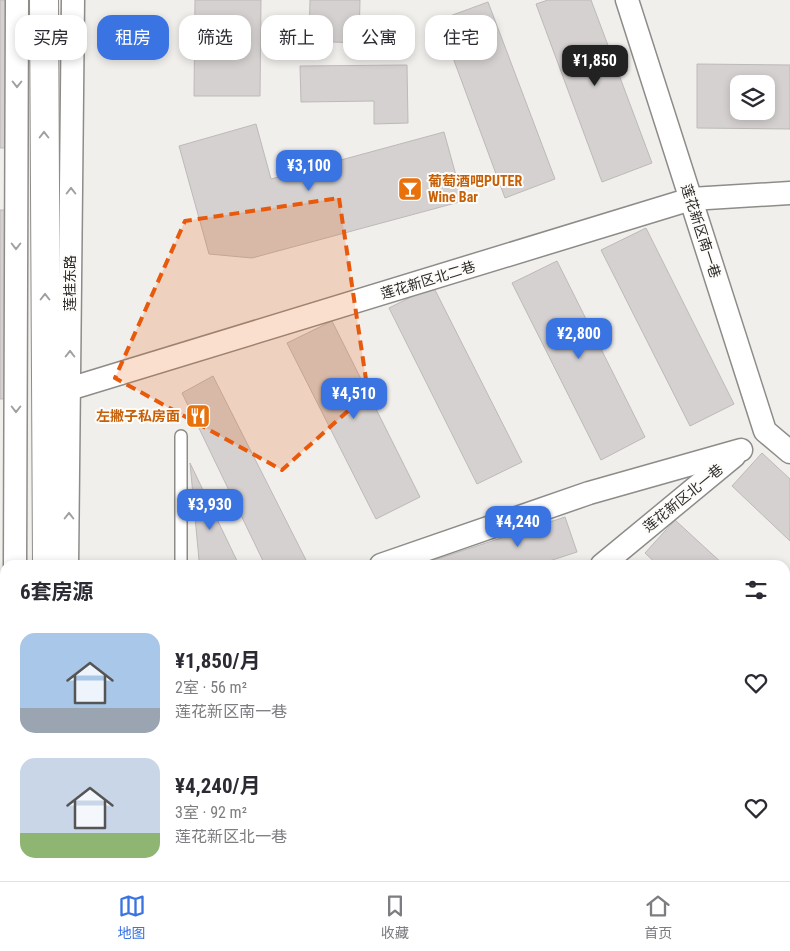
<!DOCTYPE html>
<html lang="zh">
<head>
<meta charset="utf-8">
<style>
	:root { --surface:#fff; --page:#f7f7f7; --text:#2b2b33; --muted:#7c7c81; --line:#e1e1e2; --accent:#3a73e2 }
	body { margin:0; font-family:"Roboto Condensed","Noto Sans SC",sans-serif; background:var(--page); color:var(--text); height:100vh; display:flex; flex-direction:column; font-size:19px; white-space:nowrap }
	* { box-sizing:border-box; margin:0 }
	p { font-size:16px; color:var(--muted) }
	.icon { flex:none; width:28px; height:28px; fill:none; stroke:currentColor; stroke-width:2; stroke-linecap:round; stroke-linejoin:round }
	.map { position:relative; flex:1; overflow:hidden }
	.sheet { position:absolute; left:0px; top:560px; width:790px; height:321px; display:flex; flex-direction:column; background:var(--surface); border-radius:15px 15px 0 0; box-shadow:0 2px 8px #0003 }
	.sheet>* { flex:none }
	.top-card { position:absolute; left:15px; top:15px; width:500px; height:45px; display:flex; gap:10px }
	.buttons { position:absolute; left:730px; top:75px; display:grid; gap:10px }
	.buttons a { display:grid; place-items:center; width:45px; height:45px; border-radius:10px; background:var(--surface); box-shadow:0 2px 8px #0003; font-size:25px }
	.price { position:absolute; translate:-50% -42px; padding:0 11px; border-radius:10px; background:var(--accent); color:#fff; font-size:16px; line-height:32px; filter:drop-shadow(0 1px 2px #0008) }
	.price::after { content:''; position:absolute; left:50%; top:30px; width:15px; height:11px; margin-left:-8px; background:inherit; clip-path:polygon(0 0,100% 0,50% 100%) }
	.price.selected { background:#222; color:#fff }
	ul { padding:0; list-style:none }
	li { display:flex; align-items:center; gap:15px; height:125px; padding:0 20px }
	li span { display:grid; place-items:center; flex:none; width:140px; height:100px; border-radius:15px; color:#555 }
	li>.icon { margin-inline-start:auto }
	span .icon { width:60px; height:60px; fill:#fffc; stroke-width:1 }
	li b { font-size:21px }
	h2 { display:flex; justify-content:space-between; align-items:center; height:60px; padding:0 20px; font-size:21px }
	.chip { padding:0 18px; border-radius:15px; background:var(--surface); box-shadow:0 2px 8px #0003; font-size:18px; line-height:45px }
	.chip.selected { background:var(--accent); color:#fff }
	.tabs { display:flex; justify-content:space-around; align-items:center; height:70px; border-top:1px solid var(--line); background:var(--surface); font-size:14px; color:var(--muted) }
	.tabs a { display:grid; justify-items:center; gap:2px }
	.tabs .selected { color:var(--accent) }
	.map>svg:first-child { display:block }
</style>
</head>
<body>
<div class="map">
<svg width="790" height="881" viewBox="0 0 790 881">
	<rect width="100%" height="100%" fill="#f1efec"/>
	<g fill="#d5d1d0" stroke="#bdb9b9" fill-rule="evenodd">
		<polygon points="0,0 13,0 12,148 0,148"/>
		<polygon points="195,0 261,0 260,96 194,96"/>
		<polygon points="310,0 360,0 359,43 309,41"/>
		<polygon points="548,0 591,0 652,163 602,182 536,4"/>
		<polygon points="488,2 555,179 505,198 439,20"/>
		<path d="M697,64L790,65V129L697,128ZM739,84H766V111H739Z"/>
		<polygon points="407,65 408,123 374,124 374,101 301,102 300,66"/>
		<polygon points="256,124 271,179 444,132 463,201 252,258 209,254 179,146"/>
		<polygon points="0,210 5,210 4,399 0,399"/>
		<polygon points="646,228 734,404 690,426 601,250"/>
		<polygon points="557,261 645,437 601,460 512,283"/>
		<polygon points="433,286 522,462 477,484 389,308"/>
		<polygon points="332,321 420,497 376,519 287,343"/>
		<polygon points="213,376 307,562 301,565 265,565 182,393"/>
		<polygon points="762,453 790,479 790,541 732,486"/>
		<polygon points="190,463 239,565 202,565 199,560"/>
		<polygon points="565,517 577,552 537,565 419,565"/>
		<polygon points="675,520 724,565 658,565 645,553"/>
		<polygon points="785,621 790,626 790,629 785,634"/>
		<polygon points="785,679 790,679 790,828 785,828 785,768 788,767"/>
		<rect x="191" y="876" width="146" height="5"/>
	</g>
	<g fill="none" stroke-linecap="round" stroke-linejoin="round">
		<defs>
			<polyline id="lane" points="181,565 181,436"/>
			<g id="street">
				<polyline points="627,0 765,431 790,452"/>
				<polyline points="69,389 691,199 790,193"/>
				<polyline points="15,565 17,0"/>
				<polyline points="67,565 73,0"/>
				<polyline points="381,565 589,493 741,450"/>
				<polyline points="602,565 734,456"/>
				<polyline points="19,876 19,881"/>
				<polyline points="54,881 54,876"/>
			</g>
			<polyline id="highway" points="44,0 47,565"/>
		</defs>
		<use href="#lane" stroke="#8e8c89" stroke-width="14"/>
		<use href="#street" stroke="#8e8c89" stroke-width="25"/>
		<use href="#highway" stroke="#8e8c89" stroke-width="30"/>
		<use href="#lane" stroke="#fff" stroke-width="11"/>
		<use href="#street" stroke="#fff" stroke-width="22"/>
		<use href="#highway" stroke="#fff" stroke-width="28"/>
	</g>
	<defs><path id="oneway-chevron" d="M-2-3.5L2.5 0L-2 3.5" fill="none" stroke-width="1.6" stroke-linecap="round" stroke-linejoin="round" transform="scale(1.25)"/></defs>
	<g stroke="#a0a0a0">
		<use href="#oneway-chevron" transform="translate(17 84) rotate(90)"/>
		<use href="#oneway-chevron" transform="translate(44 135) rotate(-90)"/>
		<use href="#oneway-chevron" transform="translate(71 191) rotate(-90)"/>
		<use href="#oneway-chevron" transform="translate(16 246) rotate(90)"/>
		<use href="#oneway-chevron" transform="translate(45 297) rotate(-90)"/>
		<use href="#oneway-chevron" transform="translate(70 354) rotate(-90)"/>
		<use href="#oneway-chevron" transform="translate(16 409) rotate(90)"/>
		<use href="#oneway-chevron" transform="translate(69 516) rotate(-90)"/>
	</g>
	<path fill="#e8590c" fill-opacity="0.2" stroke="#e8590c" stroke-width="4" stroke-dasharray="10 6" stroke-linejoin="round" d="M339,198L368,393L282,470L115,378L185,221Z"/>
	<defs>
		<symbol id="bar-square" viewBox="-11 -11 22 22"><rect x="-9" y="-9" width="18" height="18" rx="4" fill="#e8710a" stroke="#fefcf9"/><path d="M-6-5H6L.8 .8V4.5H3.5V6h-7V4.5H-.8V.8Z" fill="#fff"/></symbol>
		<symbol id="restaurant-square" viewBox="-11 -11 22 22"><rect x="-9" y="-9" width="18" height="18" rx="4" fill="#e8710a" stroke="#fefcf9"/><path d="M-5-6h1v4h1v-4h1v4h1v-4h1v5L-1.5 .5V6h-2V.5L-5-1ZM5-6V6H3V1.5H1.5Q1.5-4 5-6Z" fill="#fff"/></symbol>
	</defs>
	<g fill-rule="evenodd">
		<use href="#bar-square" x="396" y="175" width="28" height="28"/>
		<use href="#restaurant-square" x="184" y="402" width="28" height="28"/>
	</g>
	<g text-anchor="middle" stroke-width="4" stroke-linejoin="round" paint-order="stroke">
		<g font-size="14" font-weight="bold" fill="#c56008" stroke="#fefcf9" text-anchor="start">
			<text x="428" y="186">葡萄酒吧PUTER<tspan x="428" dy="16">Wine Bar</tspan></text>
			<text x="180" y="421" text-anchor="end">左撇子私房面</text>
		</g>
		<g font-size="14" fill="#2d2c2b" stroke="#fefcf9">
			<text transform="translate(701 231) rotate(72)" y="5">莲花新区南一巷</text>
			<text transform="translate(428 280) rotate(-17)" y="5">莲花新区北二巷</text>
			<text transform="translate(70 283) rotate(-90)" y="5">莲桂东路</text>
			<text transform="translate(683 498) rotate(-39)" y="5">莲花新区北一巷</text>
		</g>
	</g>
</svg>
<div class="buttons">
<a><svg class="icon" aria-label="layers" viewBox="0 0 24 24"><path d="M12 4l9 5-9 5-9-5zM3 14l9 5 9-5"/></svg></a>
</div>
<b class="price selected" style="left:595px;top:87px">¥1,850</b>
<b class="price" style="left:309px;top:192px">¥3,100</b>
<b class="price" style="left:579px;top:360px">¥2,800</b>
<b class="price" style="left:354px;top:420px">¥4,510</b>
<b class="price" style="left:210px;top:531px">¥3,930</b>
<b class="price" style="left:518px;top:548px">¥4,240</b>
<div class="top-card">
<a class="chip">买房</a>
<a class="chip selected">租房</a>
<a class="chip">筛选</a>
<a class="chip">新上</a>
<a class="chip">公寓</a>
<a class="chip">住宅</a>
</div>
<section class="sheet">
<h2>6套房源<svg class="icon" aria-label="filters" viewBox="0 0 24 24"><path d="M4 7h16M4 17h16"/><circle cx="9" cy="7" r="2"/><circle cx="15" cy="17" r="2"/></svg></h2>
<ul>
<li><span style="background:linear-gradient(#a9c7e8 75%,#9aa5b1 0)"><svg class="icon" aria-label="home" viewBox="0 0 24 24"><path d="M3 11l9-7 9 7M6 9v11h12V9"/></svg></span><div><b>¥1,850/月</b><p>2室 · 56 m²</p><p>莲花新区南一巷</p></div><svg class="icon" aria-label="heart" viewBox="0 0 24 24"><path d="M12 20l-8-8c-3-5 5-10 8-4 3-6 11-1 8 4z"/></svg></li>
<li><span style="background:linear-gradient(#c9d6e8 75%,#8fb573 0)"><svg class="icon" aria-label="home" viewBox="0 0 24 24"><path d="M3 11l9-7 9 7M6 9v11h12V9"/></svg></span><div><b>¥4,240/月</b><p>3室 · 92 m²</p><p>莲花新区北一巷</p></div><svg class="icon" aria-label="heart" viewBox="0 0 24 24"><path d="M12 20l-8-8c-3-5 5-10 8-4 3-6 11-1 8 4z"/></svg></li>
</ul>
</section>
</div>
<nav class="tabs">
<a class="selected"><svg class="icon" aria-label="map" viewBox="0 0 24 24"><path d="M3 6l6-2 6 2 6-2v14l-6 2-6-2-6 2zM9 4v14M15 6v14"/></svg>地图</a>
<a><svg class="icon" aria-label="saved" viewBox="0 0 24 24"><path d="M7 4h10v16l-5-4-5 4z"/></svg>收藏</a>
<a><svg class="icon" aria-label="home" viewBox="0 0 24 24"><path d="M3 11l9-7 9 7M6 9v11h12V9"/></svg>首页</a>
</nav>
</body>
</html>
